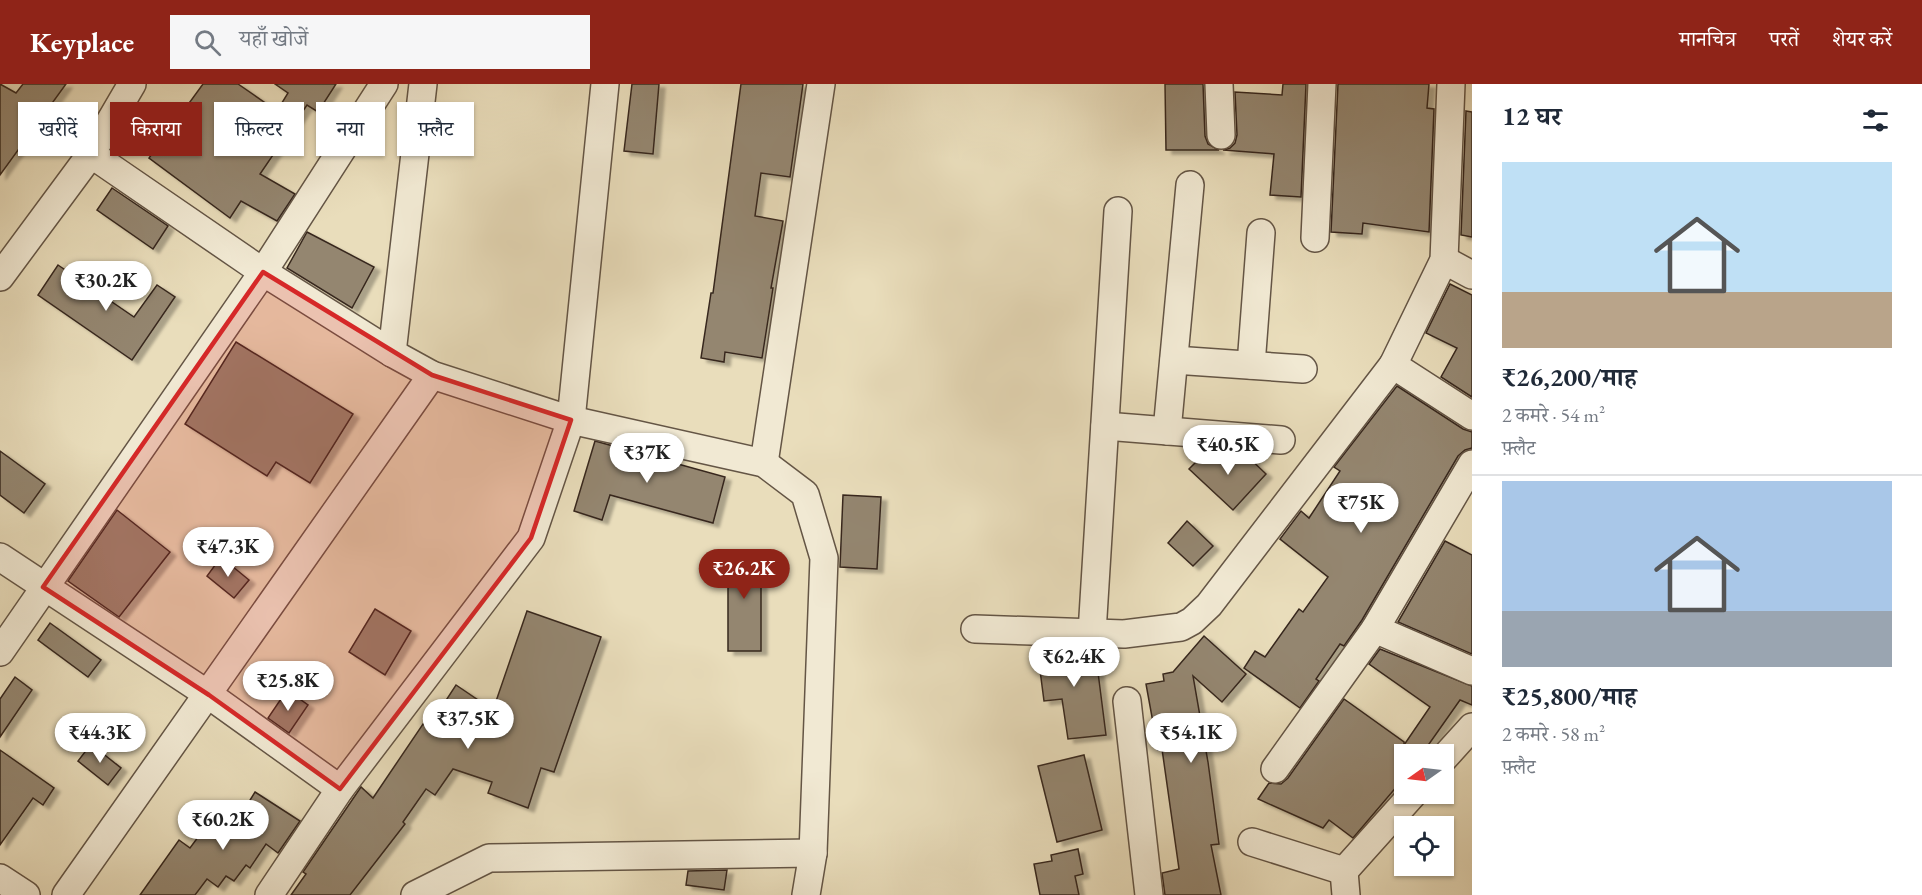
<!DOCTYPE html>
<html lang="hi">
<head>
<meta charset="utf-8">
<style>
	:root { --surface:#fff; --page:#f6f6f7; --text:#1f2937; --muted:#747a83; --line:#e0e1e3; --accent:#8f2418 }
	body { margin:0; font-family:"EB Garamond","Noto Serif Devanagari",serif; background:var(--page); color:var(--text); height:100vh; display:flex; flex-direction:column; font-size:22px; white-space:nowrap }
	* { box-sizing:border-box; margin:0 }
	p { font-size:20px; color:var(--muted) }
	.icon { flex:none; width:33px; height:33px; fill:none; stroke:currentColor; stroke-width:2; stroke-linecap:round; stroke-linejoin:round }
	.map { position:relative; flex:1; overflow:hidden }
	.sheet { display:flex; flex-direction:column; background:var(--surface); width:450px }
	.sheet>* { flex:none }
	.hud { position:absolute; left:18px; top:18px; width:570px; height:54px; display:flex; gap:12px }
	.needle { width:39px; rotate:256deg }
	.controls { position:absolute; left:1394px; top:660px; display:grid; gap:12px }
	.controls a { display:grid; place-items:center; width:60px; height:60px; border-radius:0px; background:var(--surface); box-shadow:0 2px 4px #0004; font-size:30px }
	.price { position:absolute; translate:-50% -51px; padding:0 14px; border-radius:21px; background:#fff; color:#222; font-size:20px; line-height:39px; filter:drop-shadow(0 2px 3px #0008) }
	.price::after { content:''; position:absolute; left:50%; top:36px; width:18px; height:14px; margin-left:-9px; background:inherit; clip-path:polygon(0 0,100% 0,50% 100%) }
	.price.active { background:var(--accent); color:#fff }
	ul { padding:0; list-style:none }
	li { display:grid; align-content:center; gap:12px; height:318px; padding:0 30px }
	li+li { border-top:2px solid var(--line) }
	li span { display:grid; place-items:center; height:186px; border-radius:0px; color:#555 }
	li>.icon { margin-inline-start:auto }
	span .icon { width:108px; height:108px; fill:#fffc; stroke-width:1 }
	li b { font-size:26px }
	h2 { display:flex; justify-content:space-between; align-items:center; height:72px; padding:0 30px; font-size:26px }
	.chip { padding:0 21px; border-radius:0px; background:var(--surface); box-shadow:0 2px 4px #0004; font-size:21px; line-height:54px }
	.chip.active { background:var(--accent); color:#fff }
	header { display:flex; align-items:center; gap:36px; box-sizing:border-box; height:84px; padding:0 30px; background:var(--accent); color:#fff }
	header strong { font-size:28px }
	nav { display:flex; gap:33px; margin-inline-start:auto; font-size:21px }
	.search { width:420px; height:54px; background:var(--page); display:flex; align-items:center; gap:15px; box-sizing:border-box; padding:0 21px; border-radius:0px; color:var(--muted); font-size:22px }
	main { display:flex; flex:1; min-height:0 }
	.map>svg:first-child { display:block }
</style>
</head>
<body>
<header>
<strong>Keyplace</strong>
<div class="search"><svg class="icon" aria-label="search" viewBox="0 0 24 24"><circle cx="10" cy="10" r="6"/><path d="M15 15l6 6"/></svg>यहाँ खोजें</div>
<nav><a>मानचित्र</a><a>परतें</a><a>शेयर करें</a></nav>
</header>
<main>
<div class="map">
<svg width="1472" height="811" viewBox="0 0 1472 811">
	<defs>
		<filter id="shadow"><feDropShadow dx="6" dy="4" stdDeviation="1.5" flood-color="#0004"/></filter>
	</defs>
	<rect width="100%" height="100%" fill="#e9ddbb"/>
	<filter id="stains"><feTurbulence type="fractalNoise" baseFrequency=".00333" numOctaves="4"/><feColorMatrix values="0 0 0 0 .2 0 0 0 0 .09 0 0 0 0 .02 0 0 0 .5 -.17"/></filter>
	<radialGradient id="worn" r=".72"><stop offset=".6" stop-color="#630" stop-opacity="0"/><stop offset="1" stop-color="#630" stop-opacity=".3"/></radialGradient>
	<g fill="#948670" stroke="#37281e" stroke-width="1.5" filter="url(#shadow)">
		<polygon points="0,0 16,9 23,0 66,0 0,91"/>
		<polygon points="203,0 238,0 277,27 288,9 275,0 336,0 318,28 307,21 260,90 295,110 277,137 241,117 230,134 149,74"/>
		<polygon points="632,0 659,0 653,70 624,67"/>
		<polygon points="741,0 803,0 790,93 761,89 755,132 783,137 771,204 773,204 762,274 725,268 724,278 701,274 711,209 713,209"/>
		<polygon points="1165,0 1203,0 1205,52 1208,60 1219,66 1166,66"/>
		<polygon points="1283,0 1306,0 1301,113 1270,111 1274,70 1223,66 1230,64 1235,59 1237,51 1235,8 1282,11"/>
		<polygon points="1338,0 1429,0 1427,24 1434,25 1429,148 1363,139 1362,150 1331,148"/>
		<polygon points="1466,27 1472,28 1472,153 1461,151"/>
		<polygon points="112,104 168,142 153,165 97,126"/>
		<polygon points="307,148 374,183 352,224 287,184"/>
		<polygon points="58,181 134,233 157,201 175,213 132,276 38,211"/>
		<polygon points="1450,200 1472,211 1472,313 1441,293 1457,264 1426,249"/>
		<polygon points="236,258 353,330 310,399 276,378 267,392 185,340"/>
		<polygon points="1397,302 1463,345 1472,348 1472,364 1465,366 1458,372 1362,536 1344,562 1340,560 1316,595 1319,597 1300,624 1244,584 1255,567 1265,573 1299,525 1303,528 1328,493 1280,455 1301,427 1309,434 1340,387 1334,383"/>
		<polygon points="595,357 725,393 713,439 610,411 602,436 574,427"/>
		<polygon points="1208,366 1221,367 1234,380 1244,369 1266,390 1233,426 1189,385"/>
		<polygon points="0,367 45,400 24,429 0,411"/>
		<polygon points="843,411 881,413 877,485 840,483"/>
		<polygon points="117,426 170,468 119,533 68,497"/>
		<polygon points="1187,437 1213,462 1193,482 1168,459"/>
		<polygon points="1445,457 1472,471 1472,570 1398,538"/>
		<rect x="728" y="466" width="33" height="101"/>
		<polygon points="221,473 249,496 234,514 207,492"/>
		<polygon points="375,525 411,547 385,591 349,568"/>
		<polygon points="527,527 601,553 554,688 541,684 528,724 488,709 492,698 453,685 435,711 426,705 403,738 405,740 350,811 291,811 306,790 303,788 361,703 373,714 423,640 428,644 456,601 493,626"/>
		<polygon points="50,539 101,576 88,593 38,556"/>
		<polygon points="1204,552 1246,590 1222,618 1193,592 1208,678 1219,760 1211,761 1221,811 1165,811 1162,789 1179,785 1162,665 1158,666 1146,600 1164,597 1163,590 1173,588"/>
		<polygon points="1037,563 1095,565 1106,651 1068,655 1062,615 1044,617"/>
		<polygon points="1380,565 1472,602 1472,621 1460,616 1422,670 1404,670 1404,694 1353,754 1329,736 1323,744 1258,715 1269,699 1281,700 1288,694 1344,615 1404,658 1404,661 1430,623 1369,580"/>
		<polygon points="15,593 32,606 0,653 0,615"/>
		<polygon points="287,606 308,621 289,649 268,634"/>
		<polygon points="91,660 121,684 108,701 78,677"/>
		<polygon points="0,666 54,704 43,721 33,714 0,761"/>
		<polygon points="1084,671 1102,746 1057,758 1038,682"/>
		<polygon points="255,708 300,737 278,769 266,760 250,784 246,781 234,797 226,792 218,803 207,795 195,811 140,811 179,756 190,764 207,741 226,755"/>
		<polygon points="1078,765 1083,790 1075,792 1079,811 1040,811 1034,780 1052,777 1051,771"/>
		<polygon points="727,786 724,806 686,801 688,787"/>
	</g>
	<g fill="none" stroke-linecap="round" stroke-linejoin="round">
		<defs>
			<g id="minor">
				<polyline points="1219,0 1221,51"/>
				<polyline points="1451,0 1444,176 1393,281 1472,332"/>
				<polyline points="91,70 263,188 392,269 432,291 571,336 764,379 805,410 824,474 813,769 806,811"/>
				<polyline points="1315,154 1322,0"/>
				<polyline points="1444,176 1472,191"/>
				<polyline points="0,193 91,70 132,0"/>
				<polyline points="392,269 423,0"/>
				<polyline points="1174,276 1303,285"/>
				<polyline points="1251,281 1261,149"/>
				<polyline points="1105,342 1281,356"/>
				<polyline points="1167,347 1190,101"/>
				<polyline points="764,379 821,0"/>
				<polyline points="1472,380 1375,545 1472,587"/>
				<polyline points="0,473 209,611 340,705"/>
				<polyline points="975,545 1124,550 1181,543 1192,537 1209,521 1393,281"/>
				<polyline points="1092,549 1118,127"/>
				<polyline points="0,568 263,188 384,0"/>
				<polyline points="1127,617 1149,811"/>
				<polyline points="1443,675 1472,643"/>
				<polyline points="1275,685 1375,545"/>
				<polyline points="1252,758 1344,787"/>
				<polyline points="0,794 26,811"/>
				<polyline points="66,811 432,291"/>
				<polyline points="269,811 340,705 531,454 571,336 605,0"/>
				<polyline points="415,811 489,774 813,769"/>
				<polyline points="1346,811 1344,787 1413,710"/>
			</g>
		</defs>
		<use href="#minor" stroke="#645545" stroke-width="30"/>
		<use href="#minor" stroke="#f1e9d3" stroke-width="27"/>
	</g>
	<path fill="#d62828" fill-opacity="0.2" stroke="#d62828" stroke-width="4.5" stroke-linejoin="round" d="M263,188L432,291L571,336L531,454L340,705L209,611L43,503Z"/>
	<rect width="100%" height="100%" filter="url(#stains)"/>
	<rect width="100%" height="100%" fill="url(#worn)"/>
</svg>
<div class="controls">
<a><svg class="needle" viewBox="-14 -14 28 28"><path d="M0-13l5 13h-10z" fill="#e53935"/><path d="M0 13l5-13h-10z" fill="#747a83"/></svg></a>
<a><svg class="icon" aria-label="locate" viewBox="0 0 24 24"><circle cx="12" cy="12" r="6"/><path d="M12 2v4M12 18v4M2 12h4M18 12h4"/></svg></a>
</div>
<b class="price" style="left:106px;top:228px">₹30.2K</b>
<b class="price" style="left:1228px;top:392px">₹40.5K</b>
<b class="price" style="left:647px;top:400px">₹37K</b>
<b class="price" style="left:1361px;top:450px">₹75K</b>
<b class="price" style="left:228px;top:494px">₹47.3K</b>
<b class="price active" style="left:744px;top:516px">₹26.2K</b>
<b class="price" style="left:1074px;top:604px">₹62.4K</b>
<b class="price" style="left:288px;top:628px">₹25.8K</b>
<b class="price" style="left:468px;top:666px">₹37.5K</b>
<b class="price" style="left:100px;top:680px">₹44.3K</b>
<b class="price" style="left:1191px;top:680px">₹54.1K</b>
<b class="price" style="left:223px;top:767px">₹60.2K</b>
<div class="hud">
<a class="chip">खरीदें</a>
<a class="chip active">किराया</a>
<a class="chip">फ़िल्टर</a>
<a class="chip">नया</a>
<a class="chip">फ़्लैट</a>
</div>
</div>
<section class="sheet">
<h2>12 घर<svg class="icon" aria-label="filters" viewBox="0 0 24 24"><path d="M4 7h16M4 17h16"/><circle cx="9" cy="7" r="2"/><circle cx="15" cy="17" r="2"/></svg></h2>
<ul>
<li><span style="background:linear-gradient(#bfe0f5 70%,#b9a48a 0)"><svg class="icon" aria-label="home" viewBox="0 0 24 24"><path d="M3 11l9-7 9 7M6 9v11h12V9"/></svg></span><div><b>₹26,200/माह</b><p>2 कमरे · 54 m²</p><p>फ़्लैट</p></div></li>
<li><span style="background:linear-gradient(#a9c7e8 70%,#9aa5b1 0)"><svg class="icon" aria-label="home" viewBox="0 0 24 24"><path d="M3 11l9-7 9 7M6 9v11h12V9"/></svg></span><div><b>₹25,800/माह</b><p>2 कमरे · 58 m²</p><p>फ़्लैट</p></div></li>
</ul>
</section>
</main>
</body>
</html>
